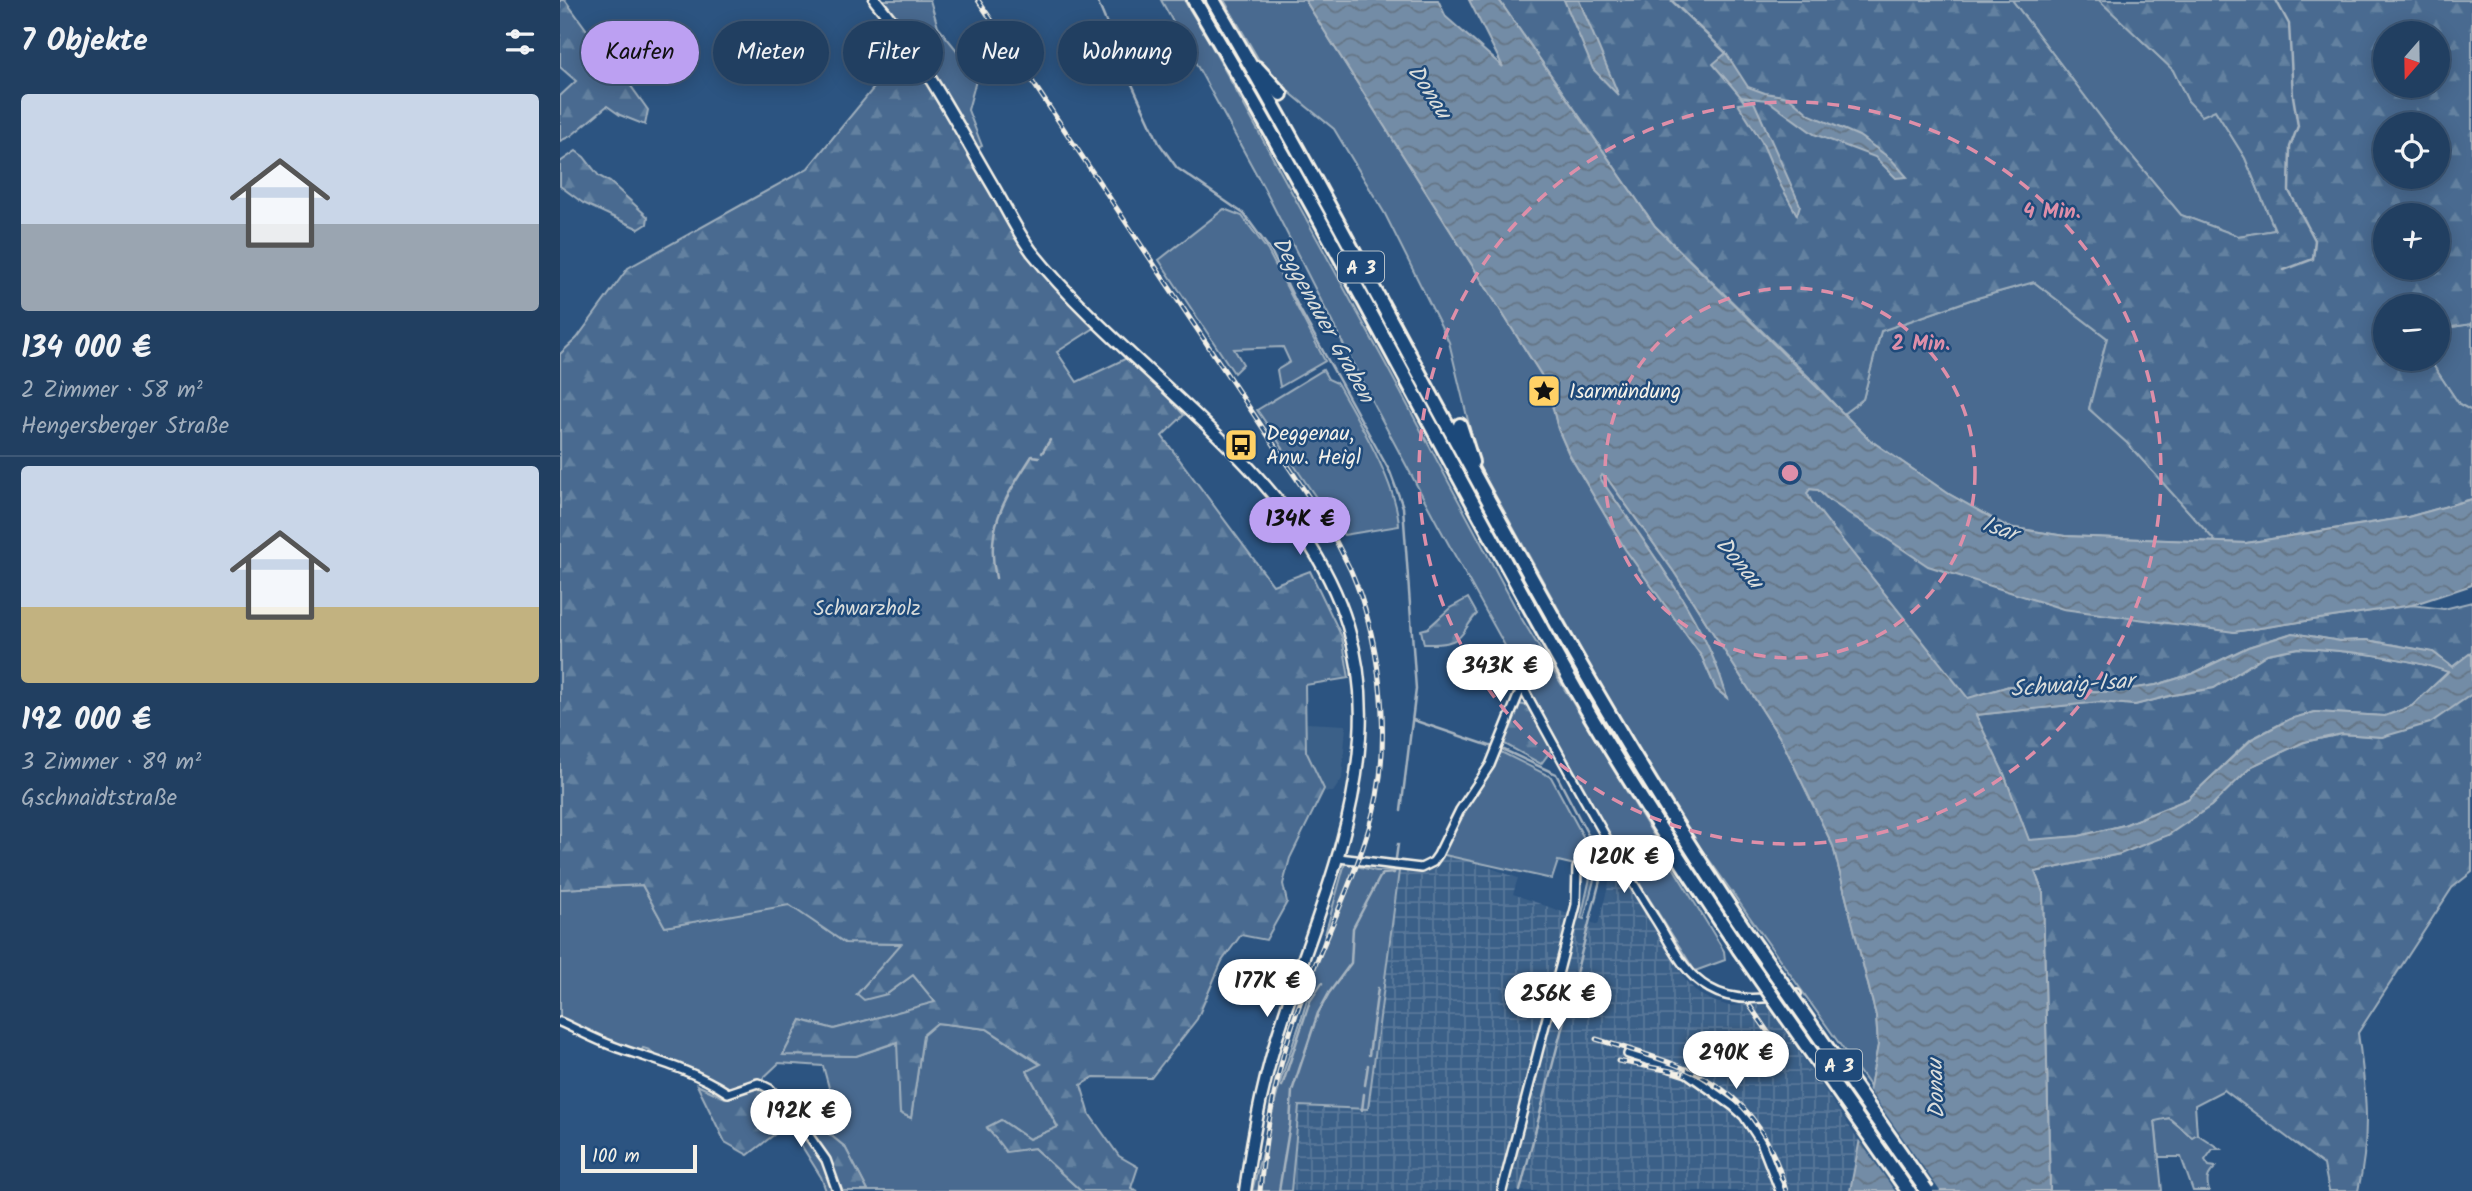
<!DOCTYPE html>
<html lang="de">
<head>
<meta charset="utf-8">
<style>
	:root { --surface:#213f61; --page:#294667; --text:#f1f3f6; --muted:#a2afbd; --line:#3e5876; --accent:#bca0f2 }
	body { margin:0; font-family:Kalam,sans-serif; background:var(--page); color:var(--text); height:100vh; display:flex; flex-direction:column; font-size:26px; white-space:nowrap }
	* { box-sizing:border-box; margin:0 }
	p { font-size:23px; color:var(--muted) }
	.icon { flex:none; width:38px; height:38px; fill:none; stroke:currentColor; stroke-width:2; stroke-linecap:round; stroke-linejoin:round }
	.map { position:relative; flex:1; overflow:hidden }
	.sheet { display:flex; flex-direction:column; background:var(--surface); width:560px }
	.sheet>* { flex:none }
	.hud { position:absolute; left:21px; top:21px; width:665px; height:63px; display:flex; gap:14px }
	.needle { width:46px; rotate:200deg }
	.buttons { position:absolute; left:1813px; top:21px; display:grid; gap:14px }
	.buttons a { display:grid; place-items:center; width:77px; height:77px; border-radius:50%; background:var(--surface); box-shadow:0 4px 18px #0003,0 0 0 2px var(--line); font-size:35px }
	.scale { position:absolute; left:21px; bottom:18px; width:116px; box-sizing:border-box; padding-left:7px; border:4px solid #f4f1e8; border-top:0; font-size:19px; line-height:24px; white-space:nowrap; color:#f4f1e8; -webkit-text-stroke:5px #1f4a7a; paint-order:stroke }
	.price { position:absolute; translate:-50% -60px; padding:0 16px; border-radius:24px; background:#fff; color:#222; font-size:23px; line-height:46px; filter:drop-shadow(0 2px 4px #0008) }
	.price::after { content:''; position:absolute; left:50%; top:42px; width:21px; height:16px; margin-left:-10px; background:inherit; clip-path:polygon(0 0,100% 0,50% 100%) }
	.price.on { background:var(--accent); color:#111 }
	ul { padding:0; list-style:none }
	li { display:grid; align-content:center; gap:14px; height:371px; padding:0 21px }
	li+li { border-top:2px solid var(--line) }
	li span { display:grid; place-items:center; height:217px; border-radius:7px; color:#555 }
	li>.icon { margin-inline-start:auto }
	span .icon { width:126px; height:126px; fill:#fffc; stroke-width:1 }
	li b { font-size:30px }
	h2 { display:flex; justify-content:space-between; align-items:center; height:84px; padding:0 21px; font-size:30px }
	.chip { padding:0 24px; border-radius:32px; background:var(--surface); box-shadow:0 4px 18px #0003,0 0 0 2px var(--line); font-size:24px; line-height:63px }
	.chip.on { background:var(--accent); color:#111 }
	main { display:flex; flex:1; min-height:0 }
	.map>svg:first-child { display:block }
</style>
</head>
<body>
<main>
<section class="sheet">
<h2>7 Objekte<svg class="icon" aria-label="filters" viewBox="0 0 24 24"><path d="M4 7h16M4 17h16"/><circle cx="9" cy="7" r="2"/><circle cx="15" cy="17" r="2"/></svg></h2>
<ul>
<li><span style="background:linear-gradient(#c9d6e8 60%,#9aa5b1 0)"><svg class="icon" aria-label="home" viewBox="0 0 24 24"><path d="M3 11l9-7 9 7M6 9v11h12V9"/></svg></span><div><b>134 000 €</b><p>2 Zimmer · 58 m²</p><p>Hengersberger Straße</p></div></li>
<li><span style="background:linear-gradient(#c9d6e8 65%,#c2b280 0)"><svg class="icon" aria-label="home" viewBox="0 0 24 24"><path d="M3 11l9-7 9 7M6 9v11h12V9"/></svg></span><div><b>192 000 €</b><p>3 Zimmer · 89 m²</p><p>Gschnaidtstraße</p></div></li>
</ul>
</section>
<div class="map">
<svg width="1912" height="1191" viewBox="0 0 1912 1191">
	<defs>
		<pattern id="industrial-grid" width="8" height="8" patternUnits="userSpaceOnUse" patternTransform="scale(1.75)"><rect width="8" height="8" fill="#3b6088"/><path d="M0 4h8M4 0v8" fill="none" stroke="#587799"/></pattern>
		<pattern id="forest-firs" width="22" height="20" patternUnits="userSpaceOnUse" patternTransform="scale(1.75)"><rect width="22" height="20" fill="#496b90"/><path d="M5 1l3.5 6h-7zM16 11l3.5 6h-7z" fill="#6481a0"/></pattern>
		<pattern id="water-waves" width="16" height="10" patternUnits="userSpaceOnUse" patternTransform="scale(1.75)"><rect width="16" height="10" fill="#738ca6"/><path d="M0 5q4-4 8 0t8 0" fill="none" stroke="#647484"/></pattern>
	</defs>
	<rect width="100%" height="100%" fill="#2c5481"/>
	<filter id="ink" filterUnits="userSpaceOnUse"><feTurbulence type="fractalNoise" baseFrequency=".0143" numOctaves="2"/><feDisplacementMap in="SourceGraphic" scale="14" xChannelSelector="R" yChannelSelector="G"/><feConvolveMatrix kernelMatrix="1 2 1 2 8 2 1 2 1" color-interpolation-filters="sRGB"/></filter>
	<g filter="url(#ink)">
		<polygon fill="#3b6088" points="747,723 786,725 782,779 773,792 766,792 757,783 747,762 744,743"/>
		<polygon fill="url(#industrial-grid)" points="886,851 958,878 953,894 1038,925 1051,875 1061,873 1126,981 1139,994 1153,1001 1169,1006 1206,1004 1300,1142 1290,1191 731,1191 739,1105 808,1109 839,871 855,872 870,869"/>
		<g fill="#496b90" stroke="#9eaebc" stroke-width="2">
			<polygon points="323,0 370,0 378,27 407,63 420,33 428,36 408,110 422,146 418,148 349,31"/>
			<polygon points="601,0 624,0 650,43 825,363 960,616 1164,951 1165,960 1135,971 1060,853 878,525 814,405 704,188"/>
			<path d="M664,0H745L987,384L998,429L1009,454L1065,549L1142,657L1156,689L1166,697C1150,626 1082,540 1040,478L1042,475L1047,478L1114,572L1222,741L1273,846L1316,1016L1318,1046L1310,1087L1140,847L1045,693L919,466L889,342L825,214L774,129L707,74Z"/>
			<polygon points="1452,0 1539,0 1613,70 1628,101 1655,110 1685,158 1715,230 1678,236 1621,215 1555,136"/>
			<polygon points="664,209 682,216 708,251 765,361 720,387 717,370 730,362 723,347 674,349 683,364 674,373 599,260"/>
			<polygon points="1474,282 1547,338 1529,409 1567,443 1656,542 1505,536 1448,527 1389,494 1310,440 1283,414 1303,399 1321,331 1410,300"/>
			<polygon points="1912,324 1912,411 1899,404 1869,359 1878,359 1878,329"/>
			<path d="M763,370L768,379L777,383C798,420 837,484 839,526L784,535C752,496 726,451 697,410Z"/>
			<polygon points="941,752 991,777 1038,864 1024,919 1021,918 1032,869 998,861 992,879 880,854 892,827"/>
			<polygon points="785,863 816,871 839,871 808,1109 739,1106 731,1191 692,1191 721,1079 742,1017"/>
			<polygon points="82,885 105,927 229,904 285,943 342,944 297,994 327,994 353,975 376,1002 274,1029 241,1020 223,1055 296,1056 338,1042 340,1113 351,1118 363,1035 377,1023 427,1029 481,1065 467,1071 498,1128 469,1139 441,1120 427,1128 446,1151 474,1148 521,1191 308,1191 285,1147 248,1117 271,1095 263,1066 219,1063 200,1081 170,1088 158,1081 94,1055 90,1050 83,1048 81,1052 59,1045 0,1018 0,889"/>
			<path d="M1610,1118L1631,1136L1637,1134L1660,1149H1653L1645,1160L1649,1166L1656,1167C1647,1175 1646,1180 1649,1191H1633L1621,1157H1599L1595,1120Z"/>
		</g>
		<g fill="url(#forest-firs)" stroke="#9eaebc" stroke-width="2" fill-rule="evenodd">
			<polygon points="0,0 5,0 45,55 48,65 68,82 88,110 85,125 60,115 47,106 11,136 0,141 0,96 16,81 0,67"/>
			<path d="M939,0H1452L1555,136L1621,215L1678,236L1715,230L1685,158L1655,110L1642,116L1628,101L1613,70L1539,0H1912V324L1878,329V306H1825V359H1869L1899,404L1912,411V499L1848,517L1686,543L1656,542L1567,443L1529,409L1547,338L1474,282L1410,300L1321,331L1303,399L1283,414L1256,384L1095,226ZM1825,33H1878V86H1825ZM1825,124H1878V177H1825ZM1825,215H1878V268H1825Z"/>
			<polygon points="349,45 470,250 539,325 497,352 517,382 571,356 624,415 602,436 713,585 750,571 782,637 789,678 745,685 746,751 764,789 730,858 723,884 727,902 706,940 681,935 662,961 637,1019 591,1078 534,1077 521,1085 530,1115 559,1156 578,1167 571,1188 578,1191 521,1191 474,1148 446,1152 427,1127 441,1120 469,1139 498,1127 467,1071 481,1064 427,1029 377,1023 363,1035 351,1118 340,1113 337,1042 296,1056 223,1055 241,1020 274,1029 375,1002 353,975 327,994 304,1000 297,994 341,944 285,943 229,905 105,927 82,885 0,889 0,354 17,338 68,268 248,168"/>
			<polygon points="16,151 24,157 39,176 50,182 88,217 87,224 79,229 23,203 0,186 0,162"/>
			<polygon points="1250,489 1258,490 1269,500 1674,632 1852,605 1884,609 1912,602 1912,652 1893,667 1872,652 1807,640 1780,641 1732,633 1688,647 1632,674 1596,685 1549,692 1449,686 1408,699 1251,501 1247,493"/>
			<path d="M908,598L917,614C911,620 908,626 903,633C895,645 877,644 864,644L861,630L868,628L890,608Z"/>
			<path d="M1738,648C1784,650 1846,657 1889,672L1852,706L1825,716L1755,712L1730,719L1691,739L1628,799L1564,825L1519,836L1469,841L1444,774L1415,715L1539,702L1575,705L1613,695L1654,688L1707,654Z"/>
			<path d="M1912,694V872L1892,888L1798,1033C1806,1089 1811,1135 1798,1191H1769L1764,1165L1664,1090L1635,1105L1637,1134L1632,1137L1609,1118L1595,1121L1602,1191H1490L1483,893L1475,872L1560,854L1651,806L1692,766L1744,742L1782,734L1822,737Z"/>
			<polygon points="959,704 968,706 992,749 981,764 943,743 948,724"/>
			<polygon points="137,1085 165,1098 197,1086 204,1088 218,1101 248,1117 285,1147 308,1191 266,1191 261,1177 228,1124 188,1155 165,1142"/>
		</g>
		<g fill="url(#water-waves)" stroke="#a7b4c0" stroke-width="2" fill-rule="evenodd">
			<path d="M745,0H878L886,17L943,67L909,0H939L1095,226L1310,440L1389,494L1448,527L1505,536L1686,543L1848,517L1912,499V585L1852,605L1674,632L1503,609L1368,566L1269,500L1258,490L1250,489L1247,493L1251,501L1408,698L1449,686L1549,692L1596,685L1632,674L1688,647L1733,633L1780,641L1807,640L1873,652L1892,667L1909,654L1912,655V694L1870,723L1822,737L1782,734L1744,742L1692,766L1651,806L1608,835L1560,854L1475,872L1483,893L1490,1191H1290L1318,1045L1316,1016L1273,846L1222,741L1114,572L1047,478L1042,475L1040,478C1084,543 1148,622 1167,698L1156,689L1142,657L1065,549L1009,454L998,429L987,384ZM1738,648C1783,650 1846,657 1888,672L1852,706L1825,716L1755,712L1730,719L1692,739L1628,799L1564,825L1519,836L1469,840L1444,774L1416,715L1539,702L1575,705L1613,695L1654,688L1707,654Z"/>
			<polygon points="1004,0 1019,0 1059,96 1033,69"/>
			<polygon points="1166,53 1188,87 1205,93 1229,97 1250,115 1299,136 1331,159 1347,177 1336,178 1315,157 1254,134 1207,100 1181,97 1153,64"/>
			<polygon points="1194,102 1240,205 1237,215 1220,184 1202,142 1178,104"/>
		</g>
		<polygon fill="#2c5481" points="1306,1086 1380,1191 1335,1191 1297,1137"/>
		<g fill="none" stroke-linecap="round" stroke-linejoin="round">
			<g stroke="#a7b4c0" stroke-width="2.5">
				<polyline points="537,0 571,82 599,143 617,168 684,214 711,251 738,306 830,472 843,507 856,689 841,811"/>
				<polyline points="1111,0 1166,53"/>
				<polyline points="1716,0 1729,24 1733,96 1738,126 1730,147 1729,191 1755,240 1753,259 1724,270"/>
				<polyline points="1181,97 1185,103"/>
				<polyline points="482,453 490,440"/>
				<path d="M436,578C424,527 446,497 472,456L479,457"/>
				<polyline points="853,720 933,747"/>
				<polyline points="944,750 996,774 1044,865 960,1191"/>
				<polyline points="809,1055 818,988"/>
				<polyline points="805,1085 808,1065"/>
				<polyline points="722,1086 750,1001 762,983"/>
				<polyline points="802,1110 804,1094"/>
				<polyline points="719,1191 730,1124 732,1091 758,1013 769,993 791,963 793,928 820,877 823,874 834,873 838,844"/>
			</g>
			<defs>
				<g id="minor">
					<path d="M962,686C1004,764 1047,842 1094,917C1110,941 1123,974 1149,988C1176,1004 1208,998 1237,994"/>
					<polyline points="779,858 861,868 873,862 878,855 900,810 930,765 962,686"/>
					<path d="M0,1022C20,1031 40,1042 61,1049C98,1061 135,1071 168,1093L198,1083L210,1089L242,1126L266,1160L277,1191"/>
					<polyline points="1068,1054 1127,1073 1173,1106 1184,1116 1201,1142 1220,1191"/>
					<polyline points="942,1191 1016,905 1017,868"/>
				</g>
				<path id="secondary" d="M315,0C362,57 396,123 433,186C446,208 457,232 472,252C596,406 816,510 800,737C794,833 756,919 726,1009C705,1072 694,1125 685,1191"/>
				<g id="motorway">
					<path d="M634,0C772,230 891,470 1023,703C1072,787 1125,868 1179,949"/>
					<path d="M653,0C835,312 988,640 1191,939"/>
					<polyline points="697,68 721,94"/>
					<polyline points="900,425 912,462"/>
				</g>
			</defs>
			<use href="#minor" stroke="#f4f1e8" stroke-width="12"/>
			<use href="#secondary" stroke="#f4f1e8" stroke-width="15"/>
			<use href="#motorway" stroke="#f4f1e8" stroke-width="18"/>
			<use href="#minor" stroke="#1f4a7a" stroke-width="7"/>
			<use href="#secondary" stroke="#1f4a7a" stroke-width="10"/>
			<use href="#motorway" stroke="#1f4a7a" stroke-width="12"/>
			<defs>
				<g id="rail">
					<path d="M418,0L770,529C777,543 784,557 791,571C819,635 830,727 817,796C803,865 768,929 743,995C719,1057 706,1125 700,1191"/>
					<polyline points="1190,1006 1225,1057"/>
					<path d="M1036,1039C1133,1069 1196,1081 1226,1191"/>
					<polyline points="1058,1061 1122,1073"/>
				</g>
			</defs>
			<use href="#rail" stroke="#f4f1e8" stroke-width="5"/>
			<use href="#rail" stroke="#1f4a7a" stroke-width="2.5" stroke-dasharray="8" stroke-linecap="butt"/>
			<defs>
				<g id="motorway-bridge">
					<polyline points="1191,939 1367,1191"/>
					<polyline points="1179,949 1348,1191"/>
				</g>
			</defs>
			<use href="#motorway-bridge" stroke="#f4f1e8" stroke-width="18" stroke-linecap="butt"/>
			<use href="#motorway-bridge" stroke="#1f4a7a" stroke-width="12"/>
		</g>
	</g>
	<g fill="none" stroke="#de8fa9" stroke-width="3.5" stroke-dasharray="12 9">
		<circle cx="1230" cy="473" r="185"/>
		<circle cx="1230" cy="473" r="371"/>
	</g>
	<defs>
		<symbol id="sight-square" viewBox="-11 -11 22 22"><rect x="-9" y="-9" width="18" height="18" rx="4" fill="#ffd166" stroke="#1f4a7a"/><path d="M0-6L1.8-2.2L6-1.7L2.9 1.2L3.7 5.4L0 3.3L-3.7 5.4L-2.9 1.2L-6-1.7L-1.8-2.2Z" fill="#111"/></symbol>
		<symbol id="bus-square" viewBox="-11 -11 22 22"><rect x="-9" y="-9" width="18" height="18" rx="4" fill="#ffd166" stroke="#1f4a7a"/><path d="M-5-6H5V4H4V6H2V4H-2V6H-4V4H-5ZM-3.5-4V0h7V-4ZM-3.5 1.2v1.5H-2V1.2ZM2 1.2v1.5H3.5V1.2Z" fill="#111"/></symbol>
	</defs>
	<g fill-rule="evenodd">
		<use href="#sight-square" x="965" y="372" width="38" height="38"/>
		<use href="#bus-square" x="662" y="426" width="38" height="38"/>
	</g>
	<g text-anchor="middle" stroke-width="5" stroke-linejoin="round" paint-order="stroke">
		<g fill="#1f4a7a" stroke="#b4bfc7" stroke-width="2">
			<rect x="778" y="251.5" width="46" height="31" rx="5"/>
			<rect x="1256" y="1049.5" width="46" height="31" rx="5"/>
		</g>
		<g font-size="19" font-weight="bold" fill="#f4f1e8">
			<text x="801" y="274">A 3</text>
			<text x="1279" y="1072">A 3</text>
		</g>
		<g font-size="21" fill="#f4f1e8" stroke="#1f4a7a" text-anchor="start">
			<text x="1009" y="398">Isarmündung</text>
			<text x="706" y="440">Deggenau,<tspan x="706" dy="24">Anw. Heigl</tspan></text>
		</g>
		<g font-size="21" fill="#dadddb" stroke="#1f4a7a">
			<text x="307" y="615">Schwarzholz</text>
		</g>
		<g font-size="23" font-style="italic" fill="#dadddb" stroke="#1f4a7a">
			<text transform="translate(870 91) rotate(57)" y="8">Donau</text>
			<text transform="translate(764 319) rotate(61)" y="8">Deggenauer Graben</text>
			<text transform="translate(1440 528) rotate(19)" y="8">Isar</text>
			<text transform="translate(1180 562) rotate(50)" y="8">Donau</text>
			<text transform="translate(1512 684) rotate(-4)" y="8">Schwaig-Isar</text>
			<text transform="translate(1375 1089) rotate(-92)" y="8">Donau</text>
		</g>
	</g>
	<circle cx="1230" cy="473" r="10" fill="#de8fa9" stroke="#1f4a7a" stroke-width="3.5"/>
	<g font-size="21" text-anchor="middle" font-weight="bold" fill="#de8fa9" stroke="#1f4a7a" stroke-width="5" stroke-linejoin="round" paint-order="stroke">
		<text x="1492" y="218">4 Min.</text>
		<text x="1361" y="350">2 Min.</text>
	</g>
</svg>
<div class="buttons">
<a><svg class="needle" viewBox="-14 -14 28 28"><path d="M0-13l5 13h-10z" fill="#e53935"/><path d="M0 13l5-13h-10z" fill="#a2afbd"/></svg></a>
<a><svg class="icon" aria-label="locate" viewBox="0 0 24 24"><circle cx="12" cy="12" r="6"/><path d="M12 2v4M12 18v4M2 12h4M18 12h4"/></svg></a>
<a>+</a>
<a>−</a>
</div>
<div class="scale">100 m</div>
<b class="price on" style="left:740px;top:557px">134K €</b>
<b class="price" style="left:940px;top:704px">343K €</b>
<b class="price" style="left:1064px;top:895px">120K €</b>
<b class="price" style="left:707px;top:1019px">177K €</b>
<b class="price" style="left:998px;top:1032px">256K €</b>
<b class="price" style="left:1176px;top:1091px">290K €</b>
<b class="price" style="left:241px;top:1149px">192K €</b>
<div class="hud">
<a class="chip on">Kaufen</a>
<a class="chip">Mieten</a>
<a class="chip">Filter</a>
<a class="chip">Neu</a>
<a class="chip">Wohnung</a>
</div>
</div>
</main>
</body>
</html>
